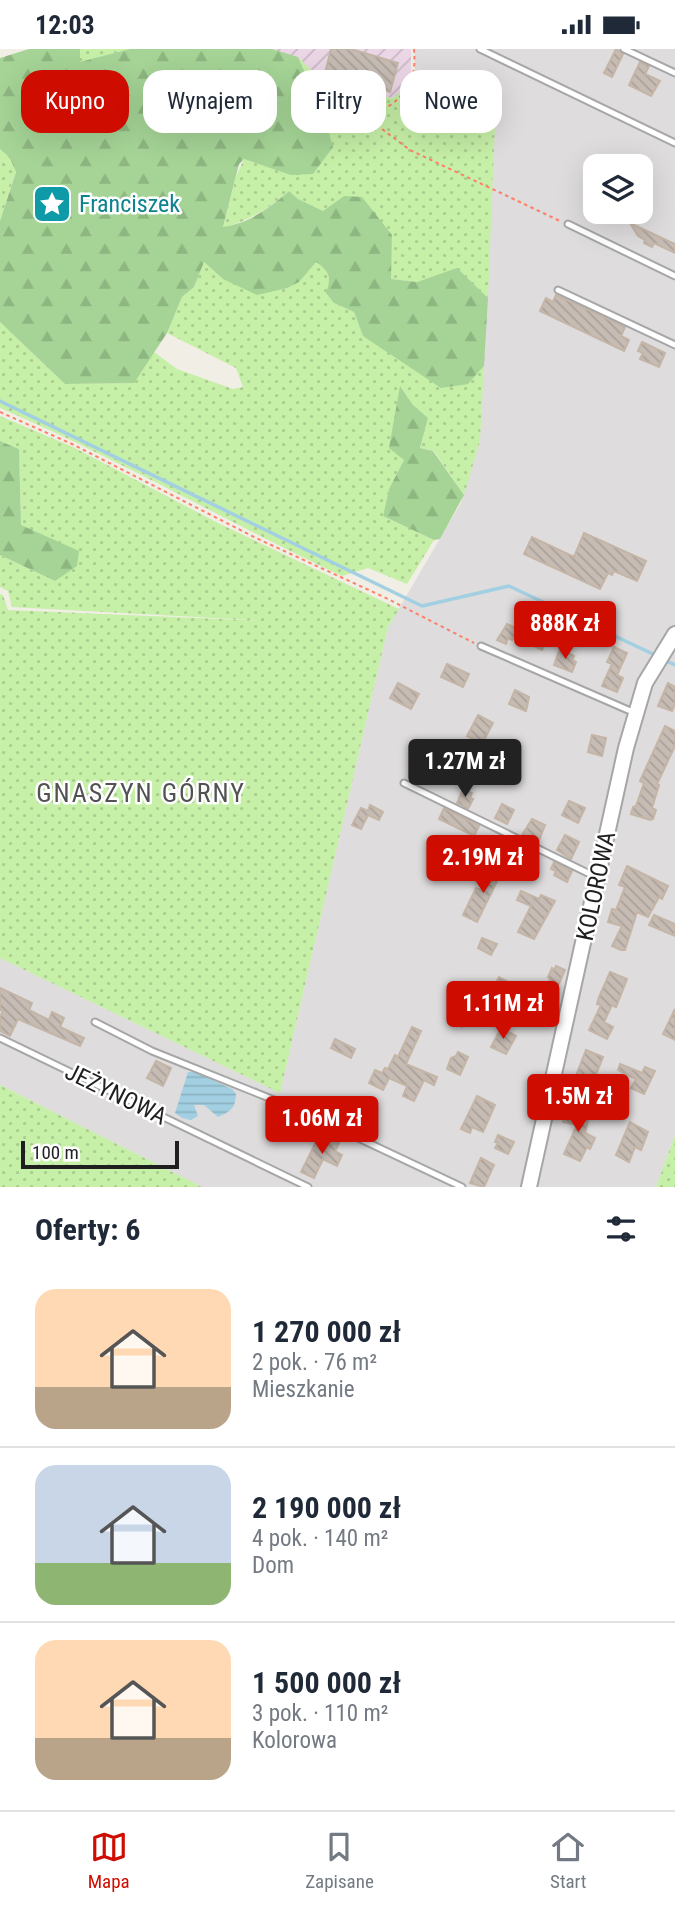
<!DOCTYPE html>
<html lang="pl">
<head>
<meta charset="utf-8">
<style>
	:root { --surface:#fff; --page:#f2f2f3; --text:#1f2937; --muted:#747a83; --line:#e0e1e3; --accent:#cf0c00 }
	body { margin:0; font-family:"Roboto Condensed",sans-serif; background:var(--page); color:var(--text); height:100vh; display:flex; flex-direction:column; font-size:26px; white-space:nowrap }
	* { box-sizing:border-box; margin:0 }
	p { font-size:23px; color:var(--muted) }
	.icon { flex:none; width:38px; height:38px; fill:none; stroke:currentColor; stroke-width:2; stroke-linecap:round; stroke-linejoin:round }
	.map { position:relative; height:1138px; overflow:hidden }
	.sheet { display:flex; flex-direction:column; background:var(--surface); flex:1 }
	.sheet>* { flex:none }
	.hud { position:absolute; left:21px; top:21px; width:634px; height:63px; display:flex; gap:14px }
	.buttons { position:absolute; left:583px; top:105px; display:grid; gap:14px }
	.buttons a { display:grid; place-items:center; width:70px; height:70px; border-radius:14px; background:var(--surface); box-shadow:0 7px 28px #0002; font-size:35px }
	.scale { position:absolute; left:21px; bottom:18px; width:158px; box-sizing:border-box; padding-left:7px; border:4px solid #1f1f1f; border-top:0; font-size:19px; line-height:24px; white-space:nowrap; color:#1f1f1f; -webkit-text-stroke:5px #fff; paint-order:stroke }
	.price { position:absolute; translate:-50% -60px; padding:0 16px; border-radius:7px; background:var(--accent); color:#fff; font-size:23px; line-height:46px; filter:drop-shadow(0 2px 4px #0008) }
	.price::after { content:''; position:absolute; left:50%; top:42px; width:21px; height:16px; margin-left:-10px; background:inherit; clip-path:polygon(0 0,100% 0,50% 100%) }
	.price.active { background:#222; color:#fff }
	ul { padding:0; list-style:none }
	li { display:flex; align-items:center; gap:21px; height:175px; padding:0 35px }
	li+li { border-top:2px solid var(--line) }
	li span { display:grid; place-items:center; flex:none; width:196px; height:140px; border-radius:21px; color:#555 }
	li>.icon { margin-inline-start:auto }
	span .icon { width:84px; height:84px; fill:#fffc; stroke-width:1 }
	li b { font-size:30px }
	h2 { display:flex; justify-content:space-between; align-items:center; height:84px; padding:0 35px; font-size:30px }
	.pill { padding:0 24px; border-radius:21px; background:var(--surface); box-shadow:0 7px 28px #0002; font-size:24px; line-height:63px }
	.pill.active { background:var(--accent); color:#fff }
	.status { display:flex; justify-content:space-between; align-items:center; height:49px; padding:0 35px; background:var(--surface); direction:ltr }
	.status svg { height:19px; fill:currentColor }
	.tab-bar { display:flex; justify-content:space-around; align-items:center; height:98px; border-top:2px solid var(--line); background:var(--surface); font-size:19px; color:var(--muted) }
	.tab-bar a { display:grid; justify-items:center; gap:4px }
	.tab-bar .active { color:var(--accent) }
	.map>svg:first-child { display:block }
</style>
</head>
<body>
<div class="status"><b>12:03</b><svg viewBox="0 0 49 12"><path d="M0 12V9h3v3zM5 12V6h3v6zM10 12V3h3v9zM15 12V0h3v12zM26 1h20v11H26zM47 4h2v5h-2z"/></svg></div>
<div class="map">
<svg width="675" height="1138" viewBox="0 0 675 1138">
	<defs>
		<pattern id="industrial-furrows" width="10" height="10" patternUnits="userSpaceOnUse" patternTransform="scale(1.75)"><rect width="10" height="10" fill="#ebd6e6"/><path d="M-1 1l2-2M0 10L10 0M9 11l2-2" fill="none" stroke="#c9b7c5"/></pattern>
		<pattern id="grass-dots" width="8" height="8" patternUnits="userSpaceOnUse" patternTransform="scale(1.75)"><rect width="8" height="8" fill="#c6efa7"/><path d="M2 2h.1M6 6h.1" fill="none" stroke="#aacc8f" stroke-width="1.8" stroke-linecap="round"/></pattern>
		<pattern id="forest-firs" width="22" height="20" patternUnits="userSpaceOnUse" patternTransform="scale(1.75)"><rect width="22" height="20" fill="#a5d496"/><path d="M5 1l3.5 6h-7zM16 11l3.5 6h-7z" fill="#8eb681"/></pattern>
		<pattern id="water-rules" width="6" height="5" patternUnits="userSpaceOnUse" patternTransform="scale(1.75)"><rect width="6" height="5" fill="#a2d0e2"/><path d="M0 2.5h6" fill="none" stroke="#8bb2c1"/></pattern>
		<pattern id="building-back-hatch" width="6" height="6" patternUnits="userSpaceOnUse" patternTransform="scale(1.75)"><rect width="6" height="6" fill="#c6bcb4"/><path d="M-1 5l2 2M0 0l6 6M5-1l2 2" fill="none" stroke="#aaa19a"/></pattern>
	</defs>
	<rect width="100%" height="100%" fill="#f1eee5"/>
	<path fill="#dedcdc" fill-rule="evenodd" d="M414,0H675V1086L656,1138H202L0,1036V909L280,1044L388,578L461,454L480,392L495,75L416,35ZM595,117H640V163H595Z"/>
	<polygon fill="url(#industrial-furrows)" points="272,0 411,0 411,25 405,39 393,49 331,41 298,9"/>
	<g fill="url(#grass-dots)">
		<polygon points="80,0 130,0 79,14"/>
		<path d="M298,8L332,41L393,49L411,34L495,74L488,249L457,220L417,233L390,230L392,186L344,147L323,162L298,150L289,142C268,160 250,171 223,179L236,128L244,110L266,117L323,63Z"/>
		<polygon points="0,100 10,109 16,122 0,172"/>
		<path d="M204,213L223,230L316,213L327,221L334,254L354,263L363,287L468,335L484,317L480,392L464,446L434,402L420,399L428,369L413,356L401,338L404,411L389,440L383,467L434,491L407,535L368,519L342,527C227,473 117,409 0,359V273L65,335L133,334L154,303L177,320L233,340L243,338L236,319L167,284L182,248L194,238Z"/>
		<polygon points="0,367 73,398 220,475 399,560 388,578 280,1044 0,909 0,545 3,546 8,561 269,572 12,558 8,542 0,538 0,506 55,532 21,476 19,400 0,392"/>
		<polygon points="0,1036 202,1138 0,1138"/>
		<polygon points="675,1086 675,1138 656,1138"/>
	</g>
	<g fill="url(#forest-firs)">
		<path d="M29,0H80V13L130,0H272L298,8L323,63L333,98L313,125L291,126L244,110L239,115L223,178C250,174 269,159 289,142L298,150L323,162L344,147L362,148L392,186L391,230L417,233L457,219L488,249L484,317L468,335L441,339L363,287L354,263L334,254L326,244C332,228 329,222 316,213L299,233L287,239L257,246L223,230L204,213L194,238L182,248L167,284L134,334L65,335L0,273V172L16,123L10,109L0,100V9Z"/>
		<polygon points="400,337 413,356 428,369 420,399 433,402 464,446 440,490 434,491 383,467 389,440 404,411 389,399"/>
		<polygon points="0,392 19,400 21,476 79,502 77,517 55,532 0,506"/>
	</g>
	<path fill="url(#water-rules)" d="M188,1023H195L232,1040L236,1045C235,1060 231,1062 218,1068L204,1056H194L198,1067L191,1071L182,1069L175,1064Z"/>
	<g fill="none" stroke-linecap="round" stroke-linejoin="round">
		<g stroke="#a2d0e2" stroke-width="3.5">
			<polyline points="0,352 422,557 509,537 657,607"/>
			<polyline points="664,611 675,616"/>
		</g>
	</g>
	<g fill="url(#building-back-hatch)" stroke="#c4b5a6" stroke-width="2">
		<polygon points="331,0 351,0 398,14 390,43 325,24"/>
		<polygon points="616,0 623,5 612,28 604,24"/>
		<polygon points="640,13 649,17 645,25 660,32 651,47 629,36"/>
		<polygon points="630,174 675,195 675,204 654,194 652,198 644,194 645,191 638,187"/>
		<polygon points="556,246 625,278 621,287 629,291 624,302 540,262 546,249 553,253"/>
		<polygon points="642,293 665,304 659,318 640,310 643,304 638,302"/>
		<polygon points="584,484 646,512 637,532 614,522 612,526 608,524 600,540 524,505 532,488 574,508"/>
		<polygon points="507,575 546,593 542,601 514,587 512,591 508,589 506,595 497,591"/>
		<polygon points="614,598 627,604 617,626 623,629 617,643 602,637 612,615 607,613"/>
		<polygon points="560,600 574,607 572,611 576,613 572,623 554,616"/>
		<polygon points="447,615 469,625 463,638 441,628"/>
		<polygon points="398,634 419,645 411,660 390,649"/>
		<polygon points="668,634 675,638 675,655 672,662 658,657"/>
		<polygon points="515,641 529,648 526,662 509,655"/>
		<polygon points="478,666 493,674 482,695 467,687"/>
		<polygon points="665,677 675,682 675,697 657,735 659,736 652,759 656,761 653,770 650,771 631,765 633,758 636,757 644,734 640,732"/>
		<polygon points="592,686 606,689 602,707 588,703"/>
		<polygon points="463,740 472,744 470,749 473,750 468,760 457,754"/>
		<polygon points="569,752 585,759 578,774 562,766"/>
		<polygon points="502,755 514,761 507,775 495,769"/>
		<polygon points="370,756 383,763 379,771 368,766 361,780 352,776 361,759 368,762"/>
		<polygon points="444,759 479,777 474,787 439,770"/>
		<polygon points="532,770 545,776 538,794 522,786"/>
		<polygon points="565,786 579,793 571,810 557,801"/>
		<polygon points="554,813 572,822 567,833 554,826 556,822 551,820"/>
		<polygon points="489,814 503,820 477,873 463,866 476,839 483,842 492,824 486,821"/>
		<polygon points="627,817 668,837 662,850 659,848 648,868 637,863 625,901 621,901 612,897 622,877 608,873 612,860 616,861 625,838 619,836"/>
		<polygon points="521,842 539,850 541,846 555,852 534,890 518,883 531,857 517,851"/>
		<polygon points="654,866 675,875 675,887 649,876"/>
		<polygon points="482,889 497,895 491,906 478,899"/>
		<polygon points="556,917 565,921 558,937 549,933 550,930 548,928 552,919 554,921"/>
		<polygon points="610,923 627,930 616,958 612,956 604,973 613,978 607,990 589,981 601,956 597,955 599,948"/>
		<polygon points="499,928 508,933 499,951 489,946"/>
		<polygon points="524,938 540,946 533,960 517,952"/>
		<polygon points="0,939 32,954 29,961 49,971 52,963 64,969 60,978 84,989 80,997 18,970 10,987 0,982 0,968 3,962 0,961"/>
		<polygon points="458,960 468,965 462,978 452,973"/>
		<polygon points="675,960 675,991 663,985"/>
		<polygon points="412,978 421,982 406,1015 437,1028 434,1036 424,1031 414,1052 403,1047 407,1037 389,1029 383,1041 369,1034 375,1021 382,1024 385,1019 388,1020 395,1006 398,1008"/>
		<polygon points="501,979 516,987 506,1005 491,998"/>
		<polygon points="335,990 355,1000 351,1009 331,999"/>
		<polygon points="586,1001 603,1008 593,1033 596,1034 590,1050 570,1042"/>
		<polygon points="458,1003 468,1008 460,1026 447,1020 451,1009 456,1007"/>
		<polygon points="156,1012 171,1019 163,1037 147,1029"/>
		<polygon points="620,1015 642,1024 645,1018 655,1022 644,1045 631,1039 636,1030 618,1021"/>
		<polygon points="477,1047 495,1056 483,1083 472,1078 470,1084 461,1080"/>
		<polygon points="567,1058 582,1061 581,1065 589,1067 585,1084 595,1089 590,1100 587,1098 580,1112 564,1105 577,1076 563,1073"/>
		<polygon points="630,1073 648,1083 641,1101 635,1098 629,1113 616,1106"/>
		<polygon points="325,1085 339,1094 335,1102 342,1106 337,1117 323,1110 314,1129 301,1123 316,1093 321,1095"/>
		<polygon points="498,1086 514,1093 508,1105 495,1099 498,1094 495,1093"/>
		<polygon points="481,1109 494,1116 484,1138 470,1134"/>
	</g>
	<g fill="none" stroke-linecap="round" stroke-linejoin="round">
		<defs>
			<g id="service">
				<polyline points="480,0 675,94"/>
				<polyline points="624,0 675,24"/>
				<polyline points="568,175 675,227"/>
				<polyline points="558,241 675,296"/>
				<polyline points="481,597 635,664"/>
				<polyline points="404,734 596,828"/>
				<polyline points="95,973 152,1002 299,1061 462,1138"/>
				<polyline points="0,989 308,1138"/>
			</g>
			<polyline id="tertiary" points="529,1138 626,699 645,634 675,585"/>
		</defs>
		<use href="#service" stroke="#a6a6a6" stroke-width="9"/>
		<use href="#tertiary" stroke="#a6a6a6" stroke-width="18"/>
		<g stroke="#ff8068" stroke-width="2" stroke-dasharray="3.5 3.5" stroke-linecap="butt">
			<path d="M414,0C416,25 412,39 392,55C387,58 382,60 378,64L376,72L378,77L410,101L560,172"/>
			<polyline points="0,363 72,395 256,489 384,548 474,594"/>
		</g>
		<use href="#service" stroke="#fff" stroke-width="5"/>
		<use href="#tertiary" stroke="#fff" stroke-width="14"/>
	</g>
	<defs>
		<symbol id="sight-square" viewBox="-11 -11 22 22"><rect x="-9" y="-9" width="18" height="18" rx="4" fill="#0f9aa8" stroke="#fff"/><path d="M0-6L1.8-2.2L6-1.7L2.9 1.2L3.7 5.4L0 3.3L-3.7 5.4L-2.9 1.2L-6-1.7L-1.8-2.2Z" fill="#fff"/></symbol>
	</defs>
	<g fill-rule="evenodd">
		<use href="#sight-square" x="30" y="133" width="44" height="44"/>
	</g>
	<g text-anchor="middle" stroke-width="5" stroke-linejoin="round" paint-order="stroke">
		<g font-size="24" fill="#0d838f" stroke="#fff" text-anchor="start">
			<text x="79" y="163">Franciszek</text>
		</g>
		<g font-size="24" fill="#1f1f1f" stroke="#fff">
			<text transform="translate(596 837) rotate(-78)" y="8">KOLOROWA</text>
			<text transform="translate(116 1045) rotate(26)" y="8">JEŻYNOWA</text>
		</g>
		<g font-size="26" letter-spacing="2" fill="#525252" stroke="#fff">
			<text x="141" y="753">GNASZYN GÓRNY</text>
		</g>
	</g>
</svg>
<div class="buttons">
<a><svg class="icon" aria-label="layers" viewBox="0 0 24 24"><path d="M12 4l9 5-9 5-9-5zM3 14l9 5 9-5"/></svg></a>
</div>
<div class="scale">100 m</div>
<b class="price" style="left:565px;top:612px">888K zł</b>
<b class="price active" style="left:465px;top:750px">1.27M zł</b>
<b class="price" style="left:483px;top:846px">2.19M zł</b>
<b class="price" style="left:503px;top:992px">1.11M zł</b>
<b class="price" style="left:578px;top:1085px">1.5M zł</b>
<b class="price" style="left:322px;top:1107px">1.06M zł</b>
<div class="hud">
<a class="pill active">Kupno</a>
<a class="pill">Wynajem</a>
<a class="pill">Filtry</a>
<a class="pill">Nowe</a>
</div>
</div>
<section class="sheet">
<h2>Oferty: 6<svg class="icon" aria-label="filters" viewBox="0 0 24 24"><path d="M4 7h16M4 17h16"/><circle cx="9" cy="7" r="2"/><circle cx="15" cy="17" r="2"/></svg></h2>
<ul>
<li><span style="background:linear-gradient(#ffd9b3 70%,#b9a48a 0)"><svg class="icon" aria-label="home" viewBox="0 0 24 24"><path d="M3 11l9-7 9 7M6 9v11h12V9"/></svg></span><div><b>1 270 000 zł</b><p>2 pok. · 76 m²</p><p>Mieszkanie</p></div></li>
<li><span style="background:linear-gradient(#c9d6e8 70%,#8fb573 0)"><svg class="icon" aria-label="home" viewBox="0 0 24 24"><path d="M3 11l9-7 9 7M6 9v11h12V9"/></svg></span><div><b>2 190 000 zł</b><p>4 pok. · 140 m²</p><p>Dom</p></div></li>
<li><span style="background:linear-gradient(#ffd9b3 70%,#b9a48a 0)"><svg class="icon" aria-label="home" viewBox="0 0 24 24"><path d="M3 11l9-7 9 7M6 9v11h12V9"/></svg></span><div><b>1 500 000 zł</b><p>3 pok. · 110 m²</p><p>Kolorowa</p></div></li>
</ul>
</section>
<nav class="tab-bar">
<a class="active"><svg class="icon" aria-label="map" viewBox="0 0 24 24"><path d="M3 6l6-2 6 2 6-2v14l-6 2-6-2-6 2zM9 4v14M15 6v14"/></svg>Mapa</a>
<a><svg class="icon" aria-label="saved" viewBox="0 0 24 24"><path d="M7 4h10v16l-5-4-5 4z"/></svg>Zapisane</a>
<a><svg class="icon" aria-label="home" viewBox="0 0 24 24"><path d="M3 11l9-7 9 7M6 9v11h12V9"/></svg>Start</a>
</nav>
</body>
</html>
